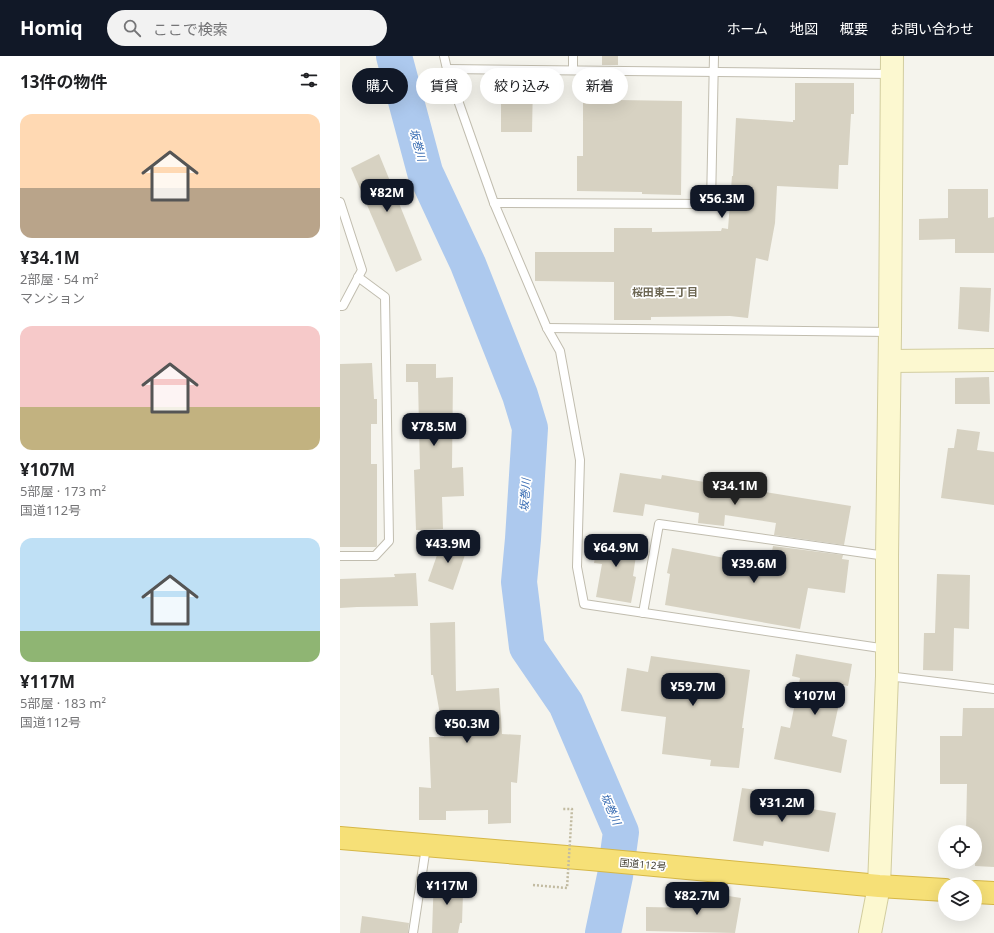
<!DOCTYPE html>
<html lang="ja">
<head>
<meta charset="utf-8">
<style>
	:root { --surface:#fff; --page:#f2f2f2; --text:#202124; --muted:#757577; --accent:#111827 }
	body { margin:0; font-family:"Noto Sans","Noto Sans JP",sans-serif; background:var(--page); color:var(--text); height:100vh; display:flex; flex-direction:column; font-size:15px; white-space:nowrap }
	* { box-sizing:border-box; margin:0 }
	p { font-size:13px; color:var(--muted) }
	.icon { flex:none; width:22px; height:22px; fill:none; stroke:currentColor; stroke-width:2; stroke-linecap:round; stroke-linejoin:round }
	.map { position:relative; flex:1; overflow:hidden }
	.panel { display:flex; flex-direction:column; background:var(--surface); width:340px }
	.panel>* { flex:none }
	.guide { position:absolute; left:12px; top:12px; width:380px; height:36px; display:flex; gap:8px }
	.buttons { position:absolute; left:598px; top:769px; display:grid; gap:8px }
	.buttons a { display:grid; place-items:center; width:44px; height:44px; border-radius:50%; background:var(--surface); box-shadow:0 4px 16px #0002; font-size:20px }
	.price { position:absolute; translate:-50% -34px; padding:0 9px; border-radius:8px; background:var(--accent); color:#fff; font-size:13px; line-height:26px; filter:drop-shadow(0 1px 2px #0008) }
	.price::after { content:''; position:absolute; left:50%; top:24px; width:12px; height:9px; margin-left:-6px; background:inherit; clip-path:polygon(0 0,100% 0,50% 100%) }
	.price.active { background:#222; color:#fff }
	ul { padding:0; list-style:none }
	li { display:grid; align-content:center; gap:8px; height:212px; padding:0 20px }
	li span { display:grid; place-items:center; height:124px; border-radius:12px; color:#555 }
	li>.icon { margin-inline-start:auto }
	span .icon { width:72px; height:72px; fill:#fffc; stroke-width:1 }
	li b { font-size:17px }
	h2 { display:flex; justify-content:space-between; align-items:center; height:48px; padding:0 20px; font-size:17px }
	.pill { padding:0 14px; border-radius:18px; background:var(--surface); box-shadow:0 4px 16px #0002; font-size:14px; line-height:36px }
	.pill.active { background:var(--accent); color:#fff }
	header { display:flex; align-items:center; gap:24px; box-sizing:border-box; height:56px; padding:0 20px; background:var(--accent); color:#fff }
	header strong { font-size:19px }
	nav { display:flex; gap:22px; margin-inline-start:auto; font-size:14px }
	.search { width:280px; height:36px; background:var(--page); display:flex; align-items:center; gap:10px; box-sizing:border-box; padding:0 14px; border-radius:22px; color:var(--muted); font-size:15px }
	main { display:flex; flex:1; min-height:0 }
	.map>svg:first-child { display:block }
</style>
</head>
<body>
<header>
<strong>Homiq</strong>
<div class="search"><svg class="icon" aria-label="search" viewBox="0 0 24 24"><circle cx="10" cy="10" r="6"/><path d="M15 15l6 6"/></svg>ここで検索</div>
<nav><a>ホーム</a><a>地図</a><a>概要</a><a>お問い合わせ</a></nav>
</header>
<main>
<section class="panel">
<h2>13件の物件<svg class="icon" aria-label="filters" viewBox="0 0 24 24"><path d="M4 7h16M4 17h16"/><circle cx="9" cy="7" r="2"/><circle cx="15" cy="17" r="2"/></svg></h2>
<ul>
<li><span style="background:linear-gradient(#ffd9b3 60%,#b9a48a 0)"><svg class="icon" aria-label="home" viewBox="0 0 24 24"><path d="M3 11l9-7 9 7M6 9v11h12V9"/></svg></span><div><b>¥34.1M</b><p>2部屋 · 54 m²</p><p>マンション</p></div></li>
<li><span style="background:linear-gradient(#f6c9c9 65%,#c2b280 0)"><svg class="icon" aria-label="home" viewBox="0 0 24 24"><path d="M3 11l9-7 9 7M6 9v11h12V9"/></svg></span><div><b>¥107M</b><p>5部屋 · 173 m²</p><p>国道112号</p></div></li>
<li><span style="background:linear-gradient(#bfe0f5 75%,#8fb573 0)"><svg class="icon" aria-label="home" viewBox="0 0 24 24"><path d="M3 11l9-7 9 7M6 9v11h12V9"/></svg></span><div><b>¥117M</b><p>5部屋 · 183 m²</p><p>国道112号</p></div></li>
</ul>
</section>
<div class="map">
<svg width="654" height="877" viewBox="0 0 654 877">
	<rect width="100%" height="100%" fill="#f5f4ed"/>
	<g fill="none" stroke-linecap="round" stroke-linejoin="round">
		<polyline stroke="#adc9ee" stroke-width="36" points="54,0 85,116 128,208 180,339 190,372 183,483 179,526 187,591 226,648 281,776 275,820 263,877"/>
	</g>
	<g fill="#d7d2c2">
		<rect x="262" y="0" width="16" height="9"/>
		<polygon points="262,20 278,20 278,44 342,45 341,139 302,138 302,136 237,135 237,100 243,100 243,25 262,26"/>
		<polygon points="193,26 192,76 161,76 161,27"/>
		<polygon points="455,27 514,27 514,58 511,58 508,109 499,109 498,133 437,130 435,167 428,205 416,202 408,262 390,260 311,261 311,264 274,264 274,226 195,225 195,196 274,196 274,172 312,172 312,176 381,175 382,172 388,173 392,120 393,120 396,62 453,66 453,64 455,64"/>
		<polygon points="39,98 82,204 56,216 11,112"/>
		<polygon points="608,133 648,133 648,162 654,161 654,197 615,197 615,183 579,184 579,163 608,162"/>
		<polygon points="620,231 651,232 649,276 618,273"/>
		<polygon points="32,307 34,343 37,343 37,368 31,368 31,408 37,408 37,490 36,491 0,491 0,308"/>
		<polygon points="66,308 96,308 96,322 113,321 112,412 123,411 124,440 102,441 103,473 76,474 74,414 80,413 78,326 66,326"/>
		<polygon points="649,321 650,348 615,348 615,322"/>
		<polygon points="617,373 640,376 637,394 654,396 654,449 601,442 608,392 614,392"/>
		<polygon points="280,417 321,423 322,419 511,450 504,489 434,479 436,467 385,459 384,470 358,467 359,457 305,448 303,460 273,456"/>
		<polygon points="259,478 298,486 293,520 296,521 291,547 256,541 262,508 254,507"/>
		<polygon points="103,482 128,490 113,534 88,525"/>
		<polygon points="433,490 503,499 502,503 509,504 505,537 468,532 460,573 325,549 330,518 327,517 332,492 390,503 390,500 430,506"/>
		<polygon points="76,517 78,550 17,551 0,552 0,523 55,521 54,518"/>
		<polygon points="597,518 630,519 629,573 614,572 613,615 583,614 584,577 595,577"/>
		<polygon points="115,566 116,635 159,632 162,678 181,679 177,727 171,726 171,767 148,768 148,754 106,755 106,764 79,764 79,731 91,732 89,681 104,681 93,619 91,619 90,567"/>
		<polygon points="456,598 512,608 508,630 503,629 492,680 507,684 501,717 434,703 441,670 450,672 460,622 452,620"/>
		<polygon points="311,600 410,614 402,672 404,672 399,712 370,710 371,704 322,698 326,661 281,655 287,612 308,616"/>
		<polygon points="623,652 654,652 654,811 635,810 635,776 626,776 627,728 600,728 600,680 622,680"/>
		<polygon points="402,732 432,736 430,746 496,757 489,796 424,785 423,790 393,785"/>
		<polygon points="94,819 110,820 123,837 122,867 120,867 118,877 92,877"/>
		<polygon points="358,835 401,842 395,877 306,875 306,851 355,852"/>
		<polygon points="22,860 69,867 68,877 20,877"/>
	</g>
	<g fill="none" stroke-linecap="round" stroke-linejoin="round">
		<defs>
			<g id="lane">
				<polyline points="104,0 107,13 154,147 207,272 220,295 240,404 237,511 244,548 547,593"/>
				<polyline points="107,13 551,18"/>
				<polyline points="233,14 233,0"/>
				<polyline points="0,146 22,214 3,250 0,250"/>
				<polyline points="154,147 371,148 374,0"/>
				<polyline points="207,272 550,276"/>
				<polyline points="0,500 35,500 49,485 45,241 18,221"/>
				<polyline points="303,557 319,468 546,500"/>
				<polyline points="548,620 654,633"/>
				<polyline points="73,877 86,791"/>
			</g>
			<g id="secondary">
				<polyline points="550,305 654,304"/>
				<polyline points="530,877 539,830 547,620 547,500 550,276 552,0"/>
			</g>
			<g id="highway">
				<polyline points="0,782 250,803 539,830 605,834"/>
				<polyline points="635,836 654,837"/>
			</g>
		</defs>
		<use href="#lane" stroke="#c1bdaf" stroke-width="10"/>
		<use href="#secondary" stroke="#d2cd9f" stroke-width="24"/>
		<use href="#highway" stroke="#d6b746" stroke-width="24"/>
		<use href="#lane" stroke="#fff" stroke-width="8"/>
		<use href="#secondary" stroke="#fcf8d0" stroke-width="22"/>
		<use href="#highway" stroke="#f6e077" stroke-width="22"/>
		<polyline stroke="#c2bba1" stroke-width="2.5" stroke-dasharray="2 2" stroke-linecap="butt" points="193,829 227,832 232,753 222,753"/>
	</g>
	<g text-anchor="middle" stroke-width="3.5" stroke-linejoin="round" paint-order="stroke">
		<g font-size="10" fill="#4a463a" stroke="#fff">
			<text transform="translate(303 808) rotate(5)" y="4">国道112号</text>
		</g>
		<g font-size="11" font-style="italic" fill="#376bb2" stroke="#fff">
			<text transform="translate(78 89) rotate(75)" y="4">坂巻川</text>
			<text transform="translate(185 439) rotate(-86)" y="4">坂巻川</text>
			<text transform="translate(271 753) rotate(66)" y="4">坂巻川</text>
		</g>
		<g font-size="11" font-weight="bold" fill="#6c6652" stroke="#fff">
			<text x="325" y="240">桜田東三丁目</text>
		</g>
	</g>
</svg>
<div class="buttons">
<a><svg class="icon" aria-label="locate" viewBox="0 0 24 24"><circle cx="12" cy="12" r="6"/><path d="M12 2v4M12 18v4M2 12h4M18 12h4"/></svg></a>
<a><svg class="icon" aria-label="layers" viewBox="0 0 24 24"><path d="M12 4l9 5-9 5-9-5zM3 14l9 5 9-5"/></svg></a>
</div>
<b class="price" style="left:47px;top:157px">¥82M</b>
<b class="price" style="left:382px;top:163px">¥56.3M</b>
<b class="price" style="left:94px;top:391px">¥78.5M</b>
<b class="price active" style="left:395px;top:450px">¥34.1M</b>
<b class="price" style="left:108px;top:508px">¥43.9M</b>
<b class="price" style="left:276px;top:512px">¥64.9M</b>
<b class="price" style="left:414px;top:528px">¥39.6M</b>
<b class="price" style="left:353px;top:651px">¥59.7M</b>
<b class="price" style="left:475px;top:660px">¥107M</b>
<b class="price" style="left:127px;top:688px">¥50.3M</b>
<b class="price" style="left:442px;top:767px">¥31.2M</b>
<b class="price" style="left:107px;top:850px">¥117M</b>
<b class="price" style="left:357px;top:860px">¥82.7M</b>
<div class="guide">
<a class="pill active">購入</a>
<a class="pill">賃貸</a>
<a class="pill">絞り込み</a>
<a class="pill">新着</a>
</div>
</div>
</main>
</body>
</html>
